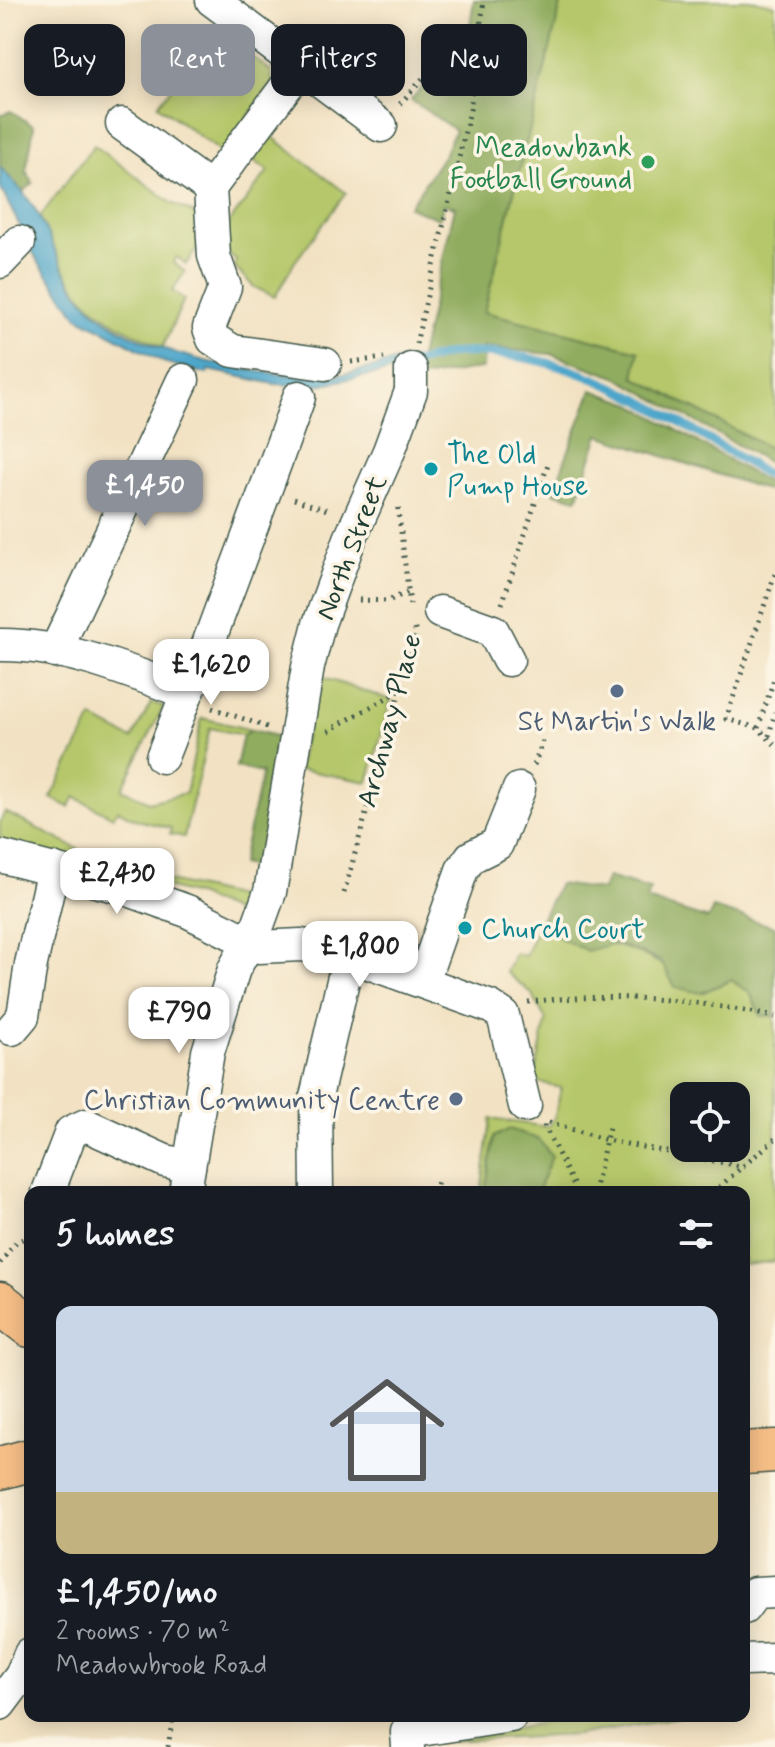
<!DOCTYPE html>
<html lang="en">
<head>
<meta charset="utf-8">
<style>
	:root { --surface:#171b24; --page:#242831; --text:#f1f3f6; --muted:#9ea1a6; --accent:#8c9099 }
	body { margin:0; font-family:Mynerve,sans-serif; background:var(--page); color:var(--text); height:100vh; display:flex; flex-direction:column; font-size:30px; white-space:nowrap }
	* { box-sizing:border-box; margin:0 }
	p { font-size:26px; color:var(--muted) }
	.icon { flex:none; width:44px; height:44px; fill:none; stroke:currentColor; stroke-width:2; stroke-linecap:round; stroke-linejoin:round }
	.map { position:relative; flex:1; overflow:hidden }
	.panel { position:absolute; left:24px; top:1186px; width:726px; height:536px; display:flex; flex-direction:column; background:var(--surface); border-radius:16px; box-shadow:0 4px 20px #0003 }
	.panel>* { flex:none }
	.guide { position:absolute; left:24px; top:24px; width:728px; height:72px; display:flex; gap:16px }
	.buttons { position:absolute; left:670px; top:1082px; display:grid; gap:16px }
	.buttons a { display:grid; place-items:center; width:80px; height:80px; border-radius:16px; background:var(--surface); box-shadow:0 4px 20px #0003; font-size:40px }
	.price { position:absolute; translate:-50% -68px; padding:0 18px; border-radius:16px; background:#fff; color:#222; font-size:26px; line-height:52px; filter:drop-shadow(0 2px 4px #0008) }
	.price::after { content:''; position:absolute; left:50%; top:48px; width:24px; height:18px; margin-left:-12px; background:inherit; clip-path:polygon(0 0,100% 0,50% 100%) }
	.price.on { background:var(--accent); color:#fff }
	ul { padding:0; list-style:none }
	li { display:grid; align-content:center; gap:16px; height:424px; padding:0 32px }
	li span { display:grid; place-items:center; height:248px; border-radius:16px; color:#555 }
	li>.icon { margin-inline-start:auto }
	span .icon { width:144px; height:144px; fill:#fffc; stroke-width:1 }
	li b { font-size:34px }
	h2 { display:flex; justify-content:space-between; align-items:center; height:96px; padding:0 32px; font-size:34px }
	.tag { padding:0 28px; border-radius:16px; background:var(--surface); box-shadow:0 4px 20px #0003; font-size:28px; line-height:72px }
	.tag.on { background:var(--accent); color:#fff }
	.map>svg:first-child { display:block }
</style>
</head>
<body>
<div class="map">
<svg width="775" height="1747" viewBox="0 0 775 1747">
	<rect width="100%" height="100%" fill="#fcf5e5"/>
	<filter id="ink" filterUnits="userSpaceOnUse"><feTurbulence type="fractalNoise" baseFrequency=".0125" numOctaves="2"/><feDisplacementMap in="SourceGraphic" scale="16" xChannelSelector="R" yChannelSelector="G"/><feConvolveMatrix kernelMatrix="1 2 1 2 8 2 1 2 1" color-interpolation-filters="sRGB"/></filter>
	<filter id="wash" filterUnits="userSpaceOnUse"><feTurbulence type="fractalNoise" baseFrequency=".006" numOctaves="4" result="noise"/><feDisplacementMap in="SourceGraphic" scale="32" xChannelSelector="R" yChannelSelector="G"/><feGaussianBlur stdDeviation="1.8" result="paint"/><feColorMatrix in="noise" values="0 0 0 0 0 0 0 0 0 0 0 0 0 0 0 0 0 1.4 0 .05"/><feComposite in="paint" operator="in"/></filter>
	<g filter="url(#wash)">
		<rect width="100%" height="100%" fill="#f2e2c3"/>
		<g fill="#b5c76a" stroke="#6a824f" stroke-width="2" fill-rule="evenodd">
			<polygon points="562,0 755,0 775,5 775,451 634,377 638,351 484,312"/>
			<polygon points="216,30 272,72 272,84 222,153 158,105"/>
			<polygon points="266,132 346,193 294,263 275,297 254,287 235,268 236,260 221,249 223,231 268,171 248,156"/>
			<path d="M94,145L172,203L203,218L205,238L186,264L177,257L173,262L185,272L172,291L184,299L163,347C81,309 76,298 40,217Z"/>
			<polygon points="318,676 391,700 368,782 298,769"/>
			<polygon points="151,703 164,706 122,789 149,802 186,793 202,718 252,730 243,735 210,728 184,837 170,834 171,828 137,820 118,810 113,817 75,797 69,807 51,798 92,718 132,739"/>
			<polygon points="5,812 113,867 107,875 0,845 0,822"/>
			<polygon points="165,880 243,898 259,897 246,917 199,896 163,886"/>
			<path d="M542,917L560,938C628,945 647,950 701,993L731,980L750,993L761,1016H775V1261L744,1265V1192H481L491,1119L548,1127L555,1117L561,1088L534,1081L546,1020L532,994L506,972L515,953L525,956ZM684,1096H736V1148H684Z"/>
			<polygon points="577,1716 715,1716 678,1717 575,1735 451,1741"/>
		</g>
		<g fill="#90ac5e" stroke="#587449" stroke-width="2">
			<polygon points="474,0 562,0 484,312 639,351 634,377 775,451 775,466 616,377 551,354 484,347 483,368 415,379 455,207 444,204 439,219 409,207 445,153 455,130 411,100 469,32"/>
			<polygon points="11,111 34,126 26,171 33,183 23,192 0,167 0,115"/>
			<polygon points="592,390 632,404 775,487 775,493 599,435 577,499 553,492"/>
			<polygon points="252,730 292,740 259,897 243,898 250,866 241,864 262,773 236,767 243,735"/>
			<polygon points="607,877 650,889 647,900 708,919 713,908 775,927 775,1016 761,1016 750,993 731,980 701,993 675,987 661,961 615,943 587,951 560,938 542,917 559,884 602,890"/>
			<polygon points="510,1129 538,1139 552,1156 537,1192 485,1192 494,1137"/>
		</g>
		<path fill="#4da6ca" stroke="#36727f" stroke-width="2" d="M0,167C15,183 31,199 41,220C55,247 63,276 84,300C129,353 254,377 322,376C349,376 379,365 405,359L404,369L312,386L274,384L209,370L207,374L163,362L78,317L38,262L0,187Z"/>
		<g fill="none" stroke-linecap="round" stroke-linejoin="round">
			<path stroke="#4da6ca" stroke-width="9" d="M413,363C429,361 446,353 461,353C579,347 678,424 775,479"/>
		</g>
	</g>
	<g filter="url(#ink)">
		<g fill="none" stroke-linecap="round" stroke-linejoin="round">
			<defs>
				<g id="minor">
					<polyline points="212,0 381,126"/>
					<polyline points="122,124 210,188"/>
					<polyline points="210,188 214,256 225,287 209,328 213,339 233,351 325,364"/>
					<polyline points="210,188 301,67"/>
					<polyline points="0,262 19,242"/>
					<polyline points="440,612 493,631 508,660"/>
					<path d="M0,645C63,644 129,671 187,693L198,672C231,580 267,489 299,397"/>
					<polyline points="55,652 183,380"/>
					<polyline points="162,757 187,693"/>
					<polyline points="0,856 123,888 187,911 259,947 301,945 330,949 491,1007 503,1015 525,1106"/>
					<polyline points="423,981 462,870 471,857 497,844 519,789"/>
					<polyline points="12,1029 23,1016 31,964 53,869"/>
					<polyline points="48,1192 71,1132 86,1125 165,1161 189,1166"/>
					<polyline points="185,1192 208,1052 234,969 257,928 270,892 308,667 319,624 350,539 389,451 411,391 411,369"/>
					<polyline points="317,1192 316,1097 349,955"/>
					<polyline points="744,1608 755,1593 775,1592"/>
					<polyline points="744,1660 775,1659"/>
					<polyline points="0,1704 21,1676 30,1654"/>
					<polyline points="408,1747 407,1732 511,1716"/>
				</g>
				<g id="major">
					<polyline points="0,1303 30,1326"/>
					<polyline points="744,1453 775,1451"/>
					<polyline points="0,1468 30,1460"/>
				</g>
			</defs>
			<use href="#minor" stroke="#3f5649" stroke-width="35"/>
			<use href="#major" stroke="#3f5649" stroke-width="45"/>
			<g stroke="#3f5649" stroke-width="5" stroke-dasharray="2 6" stroke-linecap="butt">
				<polyline points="400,104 466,30 481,24"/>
				<polyline points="416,344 470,110 484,0"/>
				<polyline points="351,362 384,358"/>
				<polyline points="294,499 330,511"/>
				<polyline points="398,508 410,605"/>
				<polyline points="775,574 726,719 758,728 775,745"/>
				<polyline points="359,600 388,601 410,591"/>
				<polyline points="502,604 549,461"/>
				<polyline points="212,708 270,728"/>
				<polyline points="758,728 775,676"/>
				<polyline points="328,731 399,691"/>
				<polyline points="769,736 775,712"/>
				<polyline points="534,765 543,741"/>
				<polyline points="344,893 416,634 414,626"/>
				<path d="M528,1002C612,992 693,999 775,1017"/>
				<polyline points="549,1122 606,1140 745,1167"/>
				<polyline points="544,1125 577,1192"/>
				<polyline points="435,1192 438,1180"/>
				<polyline points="594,1192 609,1127"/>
				<polyline points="713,1192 775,1139"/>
				<polyline points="0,1263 16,1242 30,1236"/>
				<polyline points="168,1747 173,1716"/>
			</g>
			<use href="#minor" stroke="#fff" stroke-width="32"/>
			<use href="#major" stroke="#f6be87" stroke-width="42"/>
		</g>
	</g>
	<circle fill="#2e9e5b" stroke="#fcf5e5" stroke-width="3" cx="648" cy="162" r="8"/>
	<g fill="#0f9aa8" stroke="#fcf5e5" stroke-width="3">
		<circle cx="431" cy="469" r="8"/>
		<circle cx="465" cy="928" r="8"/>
	</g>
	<g fill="#5c6f8a" stroke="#fcf5e5" stroke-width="3">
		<circle cx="617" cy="691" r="8"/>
		<circle cx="456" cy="1099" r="8"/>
	</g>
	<g text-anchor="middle" stroke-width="7" stroke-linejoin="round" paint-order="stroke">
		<g font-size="28" fill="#27864d" stroke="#fcf5e5" text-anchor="end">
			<text x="632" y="156">Meadowbank<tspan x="632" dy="32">Football Ground</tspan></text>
		</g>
		<g font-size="28" fill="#0d838f" stroke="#fcf5e5" text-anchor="start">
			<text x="447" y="463">The Old<tspan x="447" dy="32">Pump House</tspan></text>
			<text x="481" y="938">Church Court</text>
		</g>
		<g font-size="28" fill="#1f3d34" stroke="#fcf5e5">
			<text transform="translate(350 547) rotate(-69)" y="10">North Street</text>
			<text transform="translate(388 720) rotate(-75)" y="10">Archway Place</text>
		</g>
		<g font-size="28" fill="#4e5e75" stroke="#fcf5e5">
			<text x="617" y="730">St Martin's Walk</text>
			<text x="440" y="1109" text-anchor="end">Christian Community Centre</text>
		</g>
	</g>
</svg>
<div class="buttons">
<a><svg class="icon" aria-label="locate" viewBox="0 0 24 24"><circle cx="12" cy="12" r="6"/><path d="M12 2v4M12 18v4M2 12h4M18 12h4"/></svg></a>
</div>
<b class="price on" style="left:145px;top:528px">£1,450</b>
<b class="price" style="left:211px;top:707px">£1,620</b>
<b class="price" style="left:117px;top:916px">£2,430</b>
<b class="price" style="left:360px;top:989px">£1,800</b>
<b class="price" style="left:179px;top:1055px">£790</b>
<div class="guide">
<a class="tag">Buy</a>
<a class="tag on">Rent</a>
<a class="tag">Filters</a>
<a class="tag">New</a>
</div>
<section class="panel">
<h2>5 homes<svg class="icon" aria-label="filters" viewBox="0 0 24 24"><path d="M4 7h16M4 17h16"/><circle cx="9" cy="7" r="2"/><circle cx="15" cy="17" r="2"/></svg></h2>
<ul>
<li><span style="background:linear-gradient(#c9d6e8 75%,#c2b280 0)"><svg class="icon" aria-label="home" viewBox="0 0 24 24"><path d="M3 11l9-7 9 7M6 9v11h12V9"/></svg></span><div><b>£1,450/mo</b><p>2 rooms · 70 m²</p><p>Meadowbrook Road</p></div></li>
</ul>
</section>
</div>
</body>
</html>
